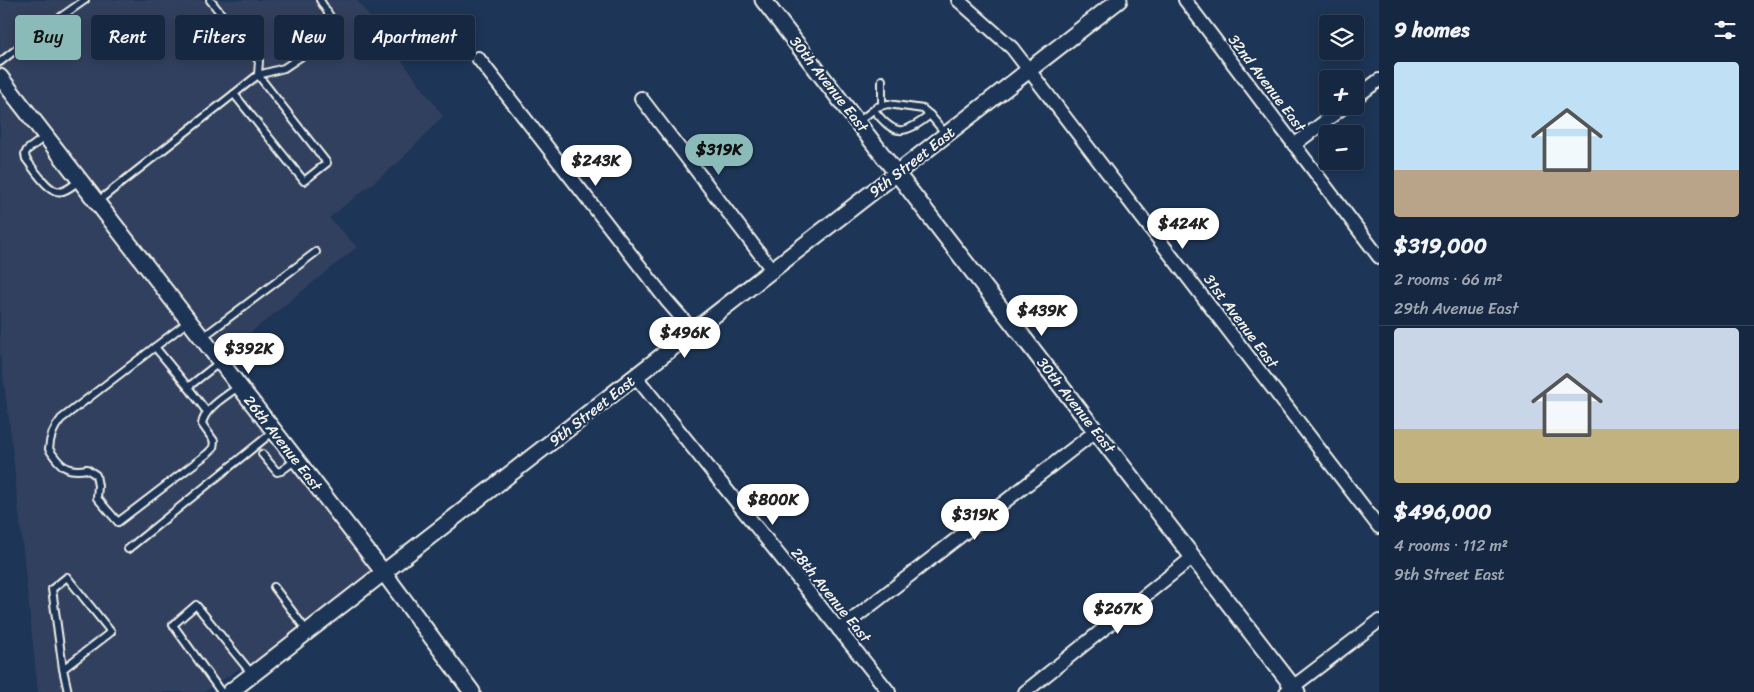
<!DOCTYPE html>
<html lang="en">
<head>
<meta charset="utf-8">
<style>
	:root { --surface:#162841; --page:#1f3048; --text:#f1f3f6; --muted:#9ea6b1; --line:#35445a; --accent:#8bbbb9 }
	body { margin:0; font-family:Sriracha,sans-serif; background:var(--page); color:var(--text); height:100vh; display:flex; flex-direction:column; font-size:19px; white-space:nowrap }
	* { box-sizing:border-box; margin:0 }
	p { font-size:16px; color:var(--muted) }
	.icon { flex:none; width:28px; height:28px; fill:none; stroke:currentColor; stroke-width:2; stroke-linecap:round; stroke-linejoin:round }
	.map { position:relative; flex:1; overflow:hidden }
	.side { display:flex; flex-direction:column; background:var(--surface); width:375px }
	.side>* { flex:none }
	.banner { position:absolute; left:15px; top:15px; width:475px; height:45px; display:flex; gap:10px }
	.controls { position:absolute; left:1319px; top:15px; display:grid; gap:10px }
	.controls a { display:grid; place-items:center; width:45px; height:45px; border-radius:5px; background:var(--surface); box-shadow:0 2px 12px #0003,0 0 0 1px var(--line); font-size:25px }
	.price { position:absolute; translate:-50% -42px; padding:0 11px; border-radius:18px; background:#fff; color:#222; font-size:16px; line-height:32px; filter:drop-shadow(0 1px 2px #0008) }
	.price::after { content:''; position:absolute; left:50%; top:30px; width:15px; height:11px; margin-left:-8px; background:inherit; clip-path:polygon(0 0,100% 0,50% 100%) }
	.price.current { background:var(--accent); color:#111 }
	ul { padding:0; list-style:none }
	li { display:grid; align-content:center; gap:10px; height:265px; padding:0 15px }
	li+li { border-top:1px solid var(--line) }
	li span { display:grid; place-items:center; height:155px; border-radius:5px; color:#555 }
	li>.icon { margin-inline-start:auto }
	span .icon { width:90px; height:90px; fill:#fffc; stroke-width:1 }
	li b { font-size:21px }
	h2 { display:flex; justify-content:space-between; align-items:center; height:60px; padding:0 15px; font-size:21px }
	.pill { padding:0 18px; border-radius:5px; background:var(--surface); box-shadow:0 2px 12px #0003,0 0 0 1px var(--line); font-size:18px; line-height:45px }
	.pill.current { background:var(--accent); color:#111 }
	main { display:flex; flex:1; min-height:0 }
	.map>svg:first-child { display:block }
</style>
</head>
<body>
<main>
<div class="map">
<svg width="1379" height="692" viewBox="0 0 1379 692">
	<rect width="100%" height="100%" fill="#1d3557"/>
	<filter id="ink" filterUnits="userSpaceOnUse"><feTurbulence type="fractalNoise" baseFrequency=".02" numOctaves="2"/><feDisplacementMap in="SourceGraphic" scale="10" xChannelSelector="R" yChannelSelector="G"/><feConvolveMatrix kernelMatrix="1 2 1 2 8 2 1 2 1" color-interpolation-filters="sRGB"/></filter>
	<g filter="url(#ink)">
		<g fill="#31405f">
			<polygon points="0,0 357,0 443,116 399,162 329,218 357,247 223,355 0,67"/>
			<polygon points="0,88 375,572 249,670 245,665 204,692 38,692 10,427 0,354"/>
		</g>
		<g fill="none" stroke-linecap="round" stroke-linejoin="round">
			<defs>
				<g id="service">
					<polyline points="0,62 32,37 85,0"/>
					<polyline points="234,94 304,181 327,163 258,75 284,68 339,31 320,0"/>
					<polyline points="882,105 882,80"/>
					<path d="M874,110C895,137 904,135 930,115"/>
					<polyline points="858,122 877,107 888,104 923,109 930,115 946,134"/>
					<path d="M46,136L27,150L25,154L26,159C34,169 50,196 63,191C69,189 75,184 80,180"/>
					<polyline points="97,202 258,75 259,61 210,0"/>
					<polyline points="189,321 155,347 188,387 220,362"/>
					<polyline points="203,337 316,252"/>
					<path d="M155,347L61,419C53,429 50,437 49,449C60,466 67,473 87,469L96,475L98,486L97,498L118,522L207,454L213,448L214,441L202,424C205,407 227,396 239,386"/>
					<polyline points="188,387 207,412"/>
					<polyline points="262,454 277,472 281,471 296,460"/>
					<polyline points="128,549 274,431"/>
					<polyline points="274,587 307,631"/>
					<polyline points="63,669 111,632 67,577 52,589 63,669 68,692"/>
					<polyline points="221,692 173,625 196,605 252,674"/>
				</g>
				<g id="minor">
					<polyline points="958,0 1012,48 1379,527"/>
					<polyline points="1185,0 1379,257"/>
					<polyline points="478,58 667,301 694,332"/>
					<polyline points="641,98 773,271"/>
					<polyline points="1355,98 1379,80"/>
					<polyline points="1294,145 1345,106"/>
					<polyline points="636,377 889,692"/>
					<polyline points="839,630 1096,431"/>
					<polyline points="1025,692 1193,557"/>
					<polyline points="1286,692 1379,621"/>
				</g>
				<g id="tertiary">
					<polyline points="763,0 1297,692"/>
					<polyline points="0,77 384,573 472,692"/>
					<polyline points="230,692 1119,0"/>
				</g>
			</defs>
			<use href="#service" stroke="#f4f1e8" stroke-width="10"/>
			<use href="#minor" stroke="#f4f1e8" stroke-width="16"/>
			<use href="#tertiary" stroke="#f4f1e8" stroke-width="19"/>
			<use href="#service" stroke="#1d3557" stroke-width="6"/>
			<use href="#minor" stroke="#1d3557" stroke-width="12"/>
			<use href="#tertiary" stroke="#1d3557" stroke-width="15"/>
		</g>
	</g>
	<g text-anchor="middle" stroke-width="4.5" stroke-linejoin="round" paint-order="stroke">
		<g font-size="15" fill="#f4f1e8" stroke="#1d3557">
			<text transform="translate(1267 83) rotate(53)" y="5">32nd Avenue East</text>
			<text transform="translate(829 84) rotate(52)" y="5">30th Avenue East</text>
			<text transform="translate(912 162) rotate(-38)" y="5">9th Street East</text>
			<text transform="translate(1241 321) rotate(53)" y="5">31st Avenue East</text>
			<text transform="translate(1076 405) rotate(52)" y="5">30th Avenue East</text>
			<text transform="translate(592 411) rotate(-38)" y="5">9th Street East</text>
			<text transform="translate(283 443) rotate(52)" y="5">26th Avenue East</text>
			<text transform="translate(831 595) rotate(51)" y="5">28th Avenue East</text>
		</g>
	</g>
</svg>
<div class="controls">
<a><svg class="icon" aria-label="layers" viewBox="0 0 24 24"><path d="M12 4l9 5-9 5-9-5zM3 14l9 5 9-5"/></svg></a>
<a>+</a>
<a>−</a>
</div>
<b class="price current" style="left:719px;top:176px">$319K</b>
<b class="price" style="left:596px;top:187px">$243K</b>
<b class="price" style="left:1183px;top:250px">$424K</b>
<b class="price" style="left:1042px;top:337px">$439K</b>
<b class="price" style="left:685px;top:359px">$496K</b>
<b class="price" style="left:249px;top:375px">$392K</b>
<b class="price" style="left:773px;top:526px">$800K</b>
<b class="price" style="left:975px;top:541px">$319K</b>
<b class="price" style="left:1118px;top:635px">$267K</b>
<div class="banner">
<a class="pill current">Buy</a>
<a class="pill">Rent</a>
<a class="pill">Filters</a>
<a class="pill">New</a>
<a class="pill">Apartment</a>
</div>
</div>
<section class="side">
<h2>9 homes<svg class="icon" aria-label="filters" viewBox="0 0 24 24"><path d="M4 7h16M4 17h16"/><circle cx="9" cy="7" r="2"/><circle cx="15" cy="17" r="2"/></svg></h2>
<ul>
<li><span style="background:linear-gradient(#bfe0f5 70%,#b9a48a 0)"><svg class="icon" aria-label="home" viewBox="0 0 24 24"><path d="M3 11l9-7 9 7M6 9v11h12V9"/></svg></span><div><b>$319,000</b><p>2 rooms · 66 m²</p><p>29th Avenue East</p></div></li>
<li><span style="background:linear-gradient(#c9d6e8 65%,#c2b280 0)"><svg class="icon" aria-label="home" viewBox="0 0 24 24"><path d="M3 11l9-7 9 7M6 9v11h12V9"/></svg></span><div><b>$496,000</b><p>4 rooms · 112 m²</p><p>9th Street East</p></div></li>
</ul>
</section>
</main>
</body>
</html>
